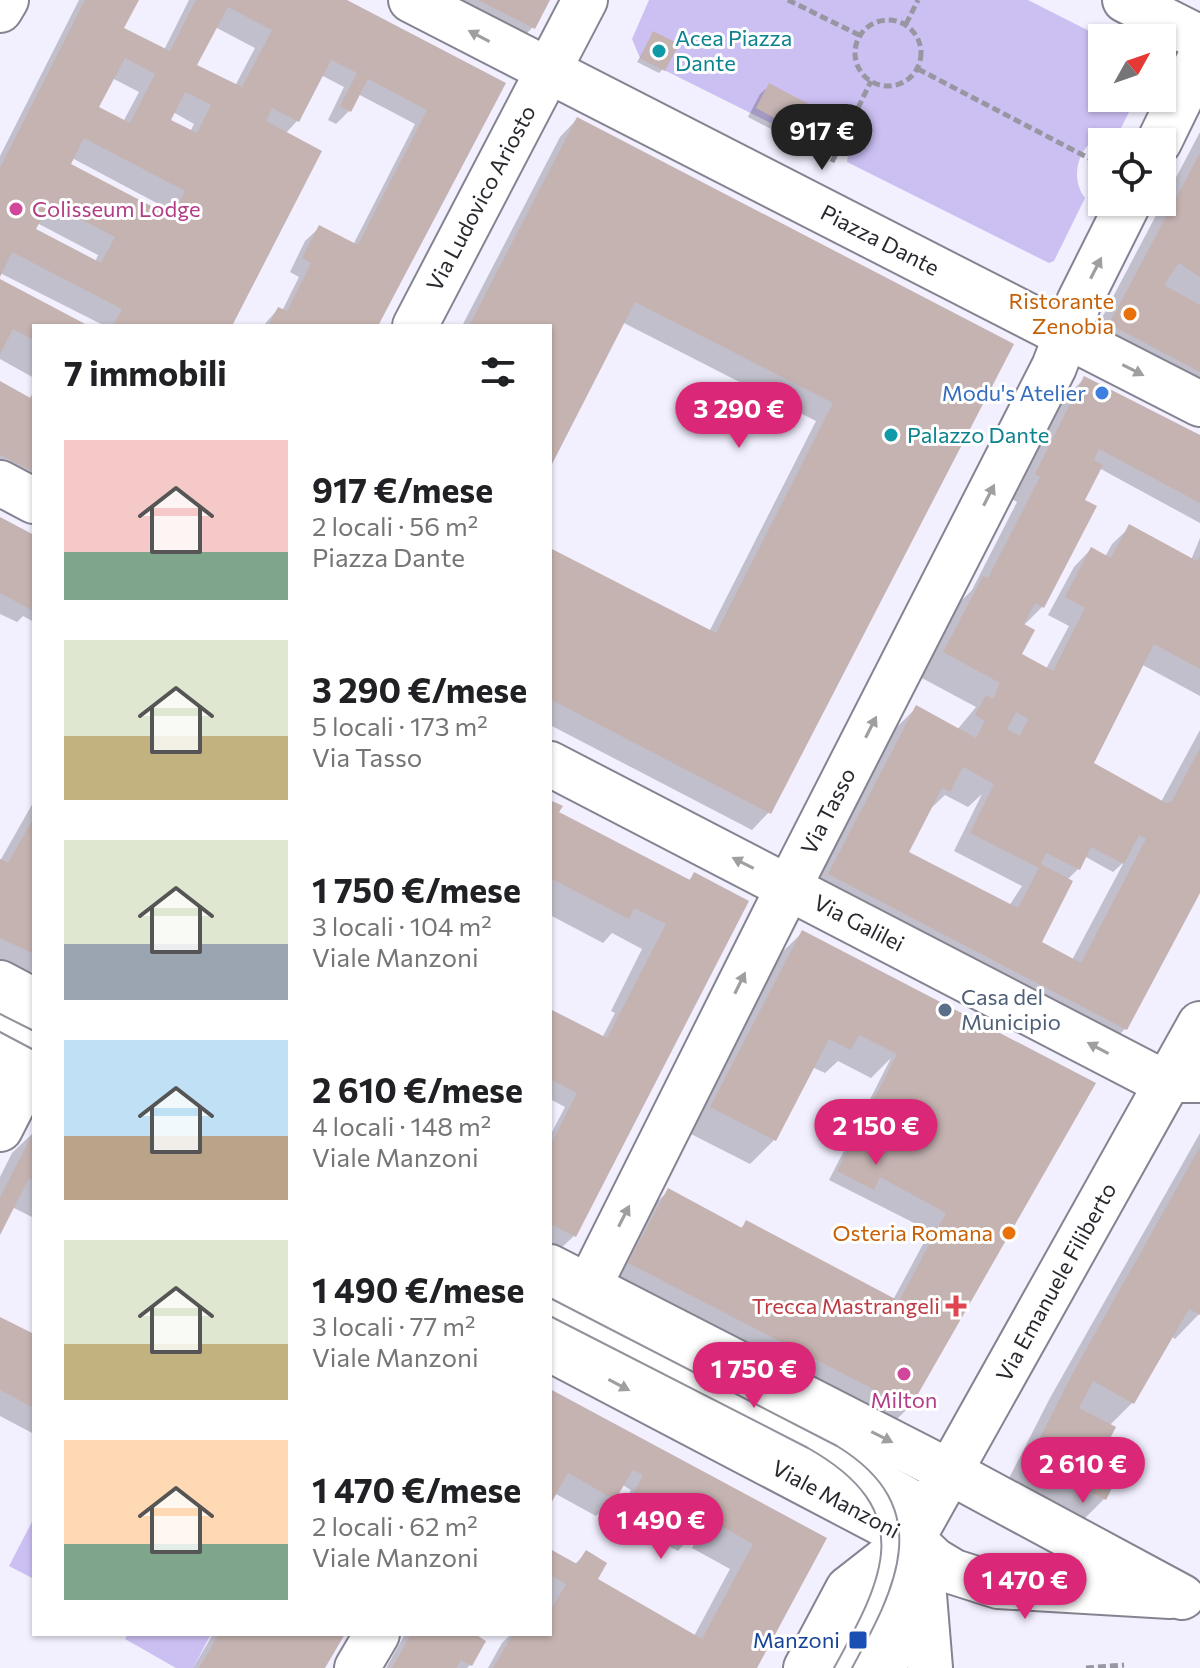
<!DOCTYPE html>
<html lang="it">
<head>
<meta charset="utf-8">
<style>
	:root { --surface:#fff; --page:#f2f2f2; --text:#202124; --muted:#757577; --accent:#db2777 }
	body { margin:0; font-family:Commissioner,sans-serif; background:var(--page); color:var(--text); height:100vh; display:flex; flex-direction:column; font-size:30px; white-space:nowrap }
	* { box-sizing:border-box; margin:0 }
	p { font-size:26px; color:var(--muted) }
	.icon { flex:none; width:44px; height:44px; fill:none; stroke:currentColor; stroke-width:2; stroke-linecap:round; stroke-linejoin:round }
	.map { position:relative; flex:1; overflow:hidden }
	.drawer { position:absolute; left:32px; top:324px; width:520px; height:1312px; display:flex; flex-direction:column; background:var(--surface); border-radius:0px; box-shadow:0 2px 6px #0004 }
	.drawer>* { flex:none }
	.needle { width:52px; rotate:50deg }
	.fabs { position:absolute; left:1088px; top:24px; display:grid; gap:16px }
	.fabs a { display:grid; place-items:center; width:88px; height:88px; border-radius:0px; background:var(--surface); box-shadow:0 2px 6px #0004; font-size:40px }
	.price { position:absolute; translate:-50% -68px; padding:0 18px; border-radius:28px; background:var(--accent); color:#fff; font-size:26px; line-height:52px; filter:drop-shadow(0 2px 4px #0008) }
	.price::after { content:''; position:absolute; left:50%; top:48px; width:24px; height:18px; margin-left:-12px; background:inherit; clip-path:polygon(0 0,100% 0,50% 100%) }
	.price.selected { background:#222; color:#fff }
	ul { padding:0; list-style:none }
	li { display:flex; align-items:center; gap:24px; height:200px; padding:0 32px }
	li span { display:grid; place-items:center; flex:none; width:224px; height:160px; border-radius:0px; color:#555 }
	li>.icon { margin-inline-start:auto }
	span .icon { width:96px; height:96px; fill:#fffc; stroke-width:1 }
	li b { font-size:34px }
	h2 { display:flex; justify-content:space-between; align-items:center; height:96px; padding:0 32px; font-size:34px }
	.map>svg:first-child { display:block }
</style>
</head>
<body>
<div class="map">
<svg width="1200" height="1668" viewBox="0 0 1200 1668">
	<rect width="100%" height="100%" fill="#f2effe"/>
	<g fill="#ccc0f3">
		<path d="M649,0H1028L1103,38L1102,98H1136L1119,132C1085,130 1065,172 1085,198L1054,261L1049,263L847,162L849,147L835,139L823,149L640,58L632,39Z"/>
		<polygon points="34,1518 34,1579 9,1566"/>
		<polygon points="128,1634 211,1634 193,1668 176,1668 125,1639"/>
	</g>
	<g fill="#0003" fill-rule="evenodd">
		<path d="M79,0H137L122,29L164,50L189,0H343L504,83L376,326H263L278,309L282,311L299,277L290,272L305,241L319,228L353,245L415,124L358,94L349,111L336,124L328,120L344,87L321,75L297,121L285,134L230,326H105L0,273V156ZM215,27L255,48L235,86L195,66ZM112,78L139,92L123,122L96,108ZM173,112L194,124L190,132L168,121ZM72,158L168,209L165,216L68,165ZM37,223L98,255L95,262L33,229Z"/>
		<polygon points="421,0 547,0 533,27 509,52"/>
		<polygon points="654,34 663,69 659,73 637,62"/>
		<polygon points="769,86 818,141 809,149 748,117 760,94"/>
		<polygon points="577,119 1011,344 769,812 752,830 550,725 550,550 709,632 816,421 622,322 550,464 550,326 462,326 560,137"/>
		<polygon points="1200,132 1200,409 1086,348"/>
		<polygon points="0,282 85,326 34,326 34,378 0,359"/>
		<path d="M1085,378L1200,437V523L1099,468L1083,500L1042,607L1023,626L1019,655L1046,669L1069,626L1048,615L1074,567L1091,549L1105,557L1112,544L1130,527L1191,560L1200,538V696L1141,664L1085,773L1161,802L1200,730V891L1125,1029L1100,1053L805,899L892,732L916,708L957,730L976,707L920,677L959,603L972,590L1017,502L1012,499L1060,403ZM982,794L954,851L1022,886L1009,906L906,853L927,812L945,795L968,807ZM1084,856L1113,872L1124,862L1072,960L1039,943L1067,880L1078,869Z"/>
		<polygon points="0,384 29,400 34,390 34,509 0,491"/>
		<polygon points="0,519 34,537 34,622 23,616 17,622 0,614"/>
		<polygon points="34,801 34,969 20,983 0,974 0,861"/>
		<polygon points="550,802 556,813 688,881 694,875 574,1236 560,1249 550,1244 550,1136 565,1107 550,1099 550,1011 602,1038 615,1013 611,1011 642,949 612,933 603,943 550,915"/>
		<polygon points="803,932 1093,1083 909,1407 891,1425 612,1281 651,1208 668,1191 740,1229 747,1222 893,1300 930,1231 829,1180 891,1058 871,1078 838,1061 825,1073 812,1067 774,1140 750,1164 687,1132 778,956"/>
		<polygon points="34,1132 34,1218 12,1207 0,1231 0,1177 12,1153"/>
		<polygon points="1200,1133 1200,1313 1175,1339 1171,1336 1133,1402 1109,1426 1095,1463 1104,1499 1080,1523 1006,1484 1050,1398"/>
		<polygon points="0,1319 34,1337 34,1434 0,1416"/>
		<polygon points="550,1391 824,1538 754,1668 488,1668 502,1643 511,1634 550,1634 550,1551 574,1565 586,1553 595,1579 694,1636 730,1569 692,1548 699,1535 695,1532 678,1551 616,1518 631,1490 621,1484 613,1499 596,1516 554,1493 550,1501"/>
		<polygon points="213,1634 342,1634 323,1668 193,1668"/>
		<polygon points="405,1634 474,1634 470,1665 467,1668 386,1668"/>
	</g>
	<g fill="#c5b3b1" fill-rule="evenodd">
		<path d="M85,0H139L124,28L170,51L196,0H347L506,83L378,326H268L278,307L287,311L311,263L302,258L319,225L358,245L427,110L368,79L351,112L340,106L357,73L331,60L299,122L272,108L266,121L322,151L232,326H113L122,309L12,252L0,277V168ZM228,7L272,30L242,87L197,65ZM125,58L155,74L130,123L99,107ZM185,92L211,105L197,133L171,120ZM84,138L185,191L172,217L71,164ZM50,203L115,237L101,263L36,229Z"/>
		<polygon points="478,0 550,0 535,29"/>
		<polygon points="653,31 679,44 665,71 640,58"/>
		<polygon points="769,83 833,117 820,142 756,108"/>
		<polygon points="577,117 1014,344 771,814 550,699 550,548 716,633 833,403 635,302 550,468 550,326 469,326"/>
		<polygon points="1200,153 1200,277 1179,263 1164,285 1200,305 1200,372 1109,324"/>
		<polygon points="0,279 89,326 34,326 34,340 13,329 0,354"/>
		<path d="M1084,376L1200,435V503L1099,449L1094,460L1103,465L1085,500L1097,506L1044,608L1035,603L1024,624L1035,630L1022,654L1053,671L1085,608L1065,597L1091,547L1111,558L1129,524L1197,561L1200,556V669L1154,644L1094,763L1166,803L1172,801L1200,748V893L1127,1030L828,874L916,705L976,738L985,721L975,715L986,695L993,699L1000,683L943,652L983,576L988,578L1040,477L1035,474ZM1016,712L1028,719L1020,736L1007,729ZM963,767L994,784L970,833L1039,868L1018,908L909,852L942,788L950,792ZM1139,835L1146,839L1081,963L1042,942L1073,881L1041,864L1046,853L1080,870L1091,847L1124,864Z"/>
		<polygon points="0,381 34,400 34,472 0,455"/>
		<polygon points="0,517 34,535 34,606 32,610 0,593"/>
		<polygon points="550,800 563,806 559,812 690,880 694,872 749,901 576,1237 550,1224 550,1146 577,1093 550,1079 550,1009 607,1038 666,924 634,908 629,919 550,878"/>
		<polygon points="34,817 34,954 0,938 0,859 8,863"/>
		<polygon points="802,930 1096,1083 910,1408 628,1263 668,1188 742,1228 746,1220 899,1301 946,1213 880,1177 874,1190 837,1171 897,1054 859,1035 851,1050 829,1039 776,1141 710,1107"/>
		<polygon points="34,1131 34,1181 29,1178 0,1235 0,1197"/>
		<polygon points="1200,1147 1200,1315 1189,1309 1134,1404 1093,1381 1079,1408 1116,1427 1098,1462 1119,1474 1106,1500 1029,1459 1074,1371"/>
		<polygon points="0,1317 34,1334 34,1408 0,1390"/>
		<polygon points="550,1389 827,1538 757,1668 493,1668 513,1634 550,1634 550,1611 566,1584 550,1575 550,1549 577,1564 586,1550 607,1563 598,1579 702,1639 753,1544 705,1517 693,1539 628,1504 643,1475 633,1470 615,1500 568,1473 550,1505"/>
		<polygon points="219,1634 345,1634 325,1668 199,1668"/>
		<polygon points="411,1634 475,1634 486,1641 472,1666 461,1660 456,1668 392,1668"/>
	</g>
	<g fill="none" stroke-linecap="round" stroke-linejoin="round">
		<defs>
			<g id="minor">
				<polyline points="411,0 1200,404"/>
				<polyline points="1125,0 1200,38"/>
				<polyline points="1159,142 1200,58"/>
				<polyline points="415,326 585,0"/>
				<polyline points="0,483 34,501"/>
				<polyline points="550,764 1159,1080 1200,1080"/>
				<polyline points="0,1024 34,1041"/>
				<polyline points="0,1129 26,1078"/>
				<polyline points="589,1286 774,916 1054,367 1079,302 1129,202"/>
				<polyline points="550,1306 808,1441 839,1462 927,1511"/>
				<polyline points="915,1553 924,1595 930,1668"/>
				<polyline points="357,1668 377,1634"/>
				<polyline points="844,1668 911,1541"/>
			</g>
			<g id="major">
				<polyline points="0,10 6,0"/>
				<polyline points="0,983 34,1001"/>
				<polyline points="0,1064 34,1082"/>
				<polyline points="550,1267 950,1472 1182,1597"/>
				<polyline points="550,1349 912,1539 934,1560 954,1572 998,1586 1170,1596"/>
				<polyline points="806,1668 848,1589 912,1539"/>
				<polyline points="884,1668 902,1620 912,1539 1200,1024"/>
			</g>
		</defs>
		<use href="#minor" stroke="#868391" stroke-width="48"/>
		<use href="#major" stroke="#868391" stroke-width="48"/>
		<g stroke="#9896a1" stroke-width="5" stroke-dasharray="8 4" stroke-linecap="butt">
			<polyline points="788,0 859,35"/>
			<circle cx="888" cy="53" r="33"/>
			<polyline points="906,24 918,0"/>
			<polyline points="918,69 1102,165"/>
			<polyline points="832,162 871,81"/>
			<polyline points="1086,1668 1124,1665"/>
		</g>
		<use href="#minor" stroke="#fff" stroke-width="44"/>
		<use href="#major" stroke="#fff" stroke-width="44"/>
		<g stroke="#93919c" stroke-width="2">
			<polyline points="0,1014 34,1031"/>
			<polyline points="0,1032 34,1050"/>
			<path d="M550,1298L837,1446C938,1508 896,1587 852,1668"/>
			<path d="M550,1316L808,1448C919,1511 884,1577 834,1668"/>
		</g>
	</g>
	<defs><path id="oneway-solid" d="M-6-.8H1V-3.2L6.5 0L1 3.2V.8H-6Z" transform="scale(2)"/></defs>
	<g fill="#9f9ea1">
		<use href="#oneway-solid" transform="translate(479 36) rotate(-152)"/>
		<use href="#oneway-solid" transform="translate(1096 268) rotate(-63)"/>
		<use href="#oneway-solid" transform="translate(1133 370) rotate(27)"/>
		<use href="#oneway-solid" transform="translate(989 495) rotate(-63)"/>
		<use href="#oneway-solid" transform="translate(871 727) rotate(-63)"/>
		<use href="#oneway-solid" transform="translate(743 863) rotate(-153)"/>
		<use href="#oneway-solid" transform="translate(740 983) rotate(-64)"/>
		<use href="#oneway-solid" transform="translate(1098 1048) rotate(-152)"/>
		<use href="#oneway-solid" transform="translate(624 1216) rotate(-63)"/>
		<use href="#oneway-solid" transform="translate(619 1385) rotate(28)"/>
		<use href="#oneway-solid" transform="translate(882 1437) rotate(27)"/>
	</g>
	<g fill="#0f9aa8" stroke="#fff" stroke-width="3">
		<circle cx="659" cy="51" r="8"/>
		<circle cx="891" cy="435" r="8"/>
	</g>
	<g fill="#d1479c" stroke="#fff" stroke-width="3">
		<circle cx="16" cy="209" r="8"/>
		<circle cx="904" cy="1374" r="8"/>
	</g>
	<g fill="#e8710a" stroke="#fff" stroke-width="3">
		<circle cx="1130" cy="314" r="8"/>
		<circle cx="1009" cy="1233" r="8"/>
	</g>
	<circle fill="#3f7fe0" stroke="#fff" stroke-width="3" cx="1102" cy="393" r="8"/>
	<circle fill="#5c6f8a" stroke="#fff" stroke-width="3" cx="945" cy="1010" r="8"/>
	<path fill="#e0444e" stroke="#fff" stroke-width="3" d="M952 1294h8v8h8v8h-8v8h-8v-8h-8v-8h8z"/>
	<rect fill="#1a4fb4" stroke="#fff" stroke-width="3" x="848" y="1630" width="20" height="20" rx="4"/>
	<g text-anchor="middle" stroke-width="6" stroke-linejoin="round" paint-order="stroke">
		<g font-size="22" fill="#0d838f" stroke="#fff" text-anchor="start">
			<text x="675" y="46">Acea Piazza<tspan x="675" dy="25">Dante</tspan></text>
			<text x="907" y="443">Palazzo Dante</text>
		</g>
		<g font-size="22" fill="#2a282e" stroke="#fff">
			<text transform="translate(481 198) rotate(-62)" y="8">Via Ludovico Ariosto</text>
			<text transform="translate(880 240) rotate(27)" y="8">Piazza Dante</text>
			<text transform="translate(828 811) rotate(-63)" y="8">Via Tasso</text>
			<text transform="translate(859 923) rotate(27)" y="8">Via Galilei</text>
			<text transform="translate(1056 1282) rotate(-61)" y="8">Via Emanuele Filiberto</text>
			<text transform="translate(836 1499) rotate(28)" y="8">Viale Manzoni</text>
		</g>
		<g font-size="22" fill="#b23c85" stroke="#fff" text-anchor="start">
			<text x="32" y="217">Colisseum Lodge</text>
			<text x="904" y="1408" text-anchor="middle">Milton</text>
		</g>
		<g font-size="22" fill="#c56008" stroke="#fff" text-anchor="end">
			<text x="1114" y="309">Ristorante<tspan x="1114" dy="25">Zenobia</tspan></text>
			<text x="993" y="1241">Osteria Romana</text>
		</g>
		<g font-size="22" fill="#366cbe" stroke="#fff" text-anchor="end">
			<text x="1086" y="401">Modu's Atelier</text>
		</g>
		<g font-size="22" fill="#4e5e75" stroke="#fff" text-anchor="start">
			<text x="961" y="1005">Casa del<tspan x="961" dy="25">Municipio</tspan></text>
		</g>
		<g font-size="22" fill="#be3a42" stroke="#fff" text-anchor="end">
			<text x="940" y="1314">Trecca Mastrangeli</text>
		</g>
		<g font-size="22" fill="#164399" stroke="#fff" text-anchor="end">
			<text x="840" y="1648">Manzoni</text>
		</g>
	</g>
</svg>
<div class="fabs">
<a><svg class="needle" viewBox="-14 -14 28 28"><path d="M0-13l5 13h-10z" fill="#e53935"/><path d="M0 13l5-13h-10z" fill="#757577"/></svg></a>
<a><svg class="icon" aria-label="locate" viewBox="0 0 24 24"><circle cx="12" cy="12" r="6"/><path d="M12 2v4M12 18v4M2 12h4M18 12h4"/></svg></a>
</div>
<b class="price selected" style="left:822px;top:172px">917 €</b>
<b class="price" style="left:739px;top:450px">3 290 €</b>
<b class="price" style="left:876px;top:1167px">2 150 €</b>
<b class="price" style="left:754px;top:1410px">1 750 €</b>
<b class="price" style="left:1083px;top:1505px">2 610 €</b>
<b class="price" style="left:661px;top:1561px">1 490 €</b>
<b class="price" style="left:1025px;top:1621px">1 470 €</b>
<section class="drawer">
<h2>7 immobili<svg class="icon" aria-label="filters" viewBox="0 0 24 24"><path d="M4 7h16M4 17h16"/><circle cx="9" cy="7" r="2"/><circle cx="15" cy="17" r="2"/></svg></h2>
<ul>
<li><span style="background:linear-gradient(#f6c9c9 70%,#7fa58c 0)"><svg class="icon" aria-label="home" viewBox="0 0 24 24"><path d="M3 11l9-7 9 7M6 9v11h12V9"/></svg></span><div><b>917 €/mese</b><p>2 locali · 56 m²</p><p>Piazza Dante</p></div></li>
<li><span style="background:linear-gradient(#dfe7d0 60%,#c2b280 0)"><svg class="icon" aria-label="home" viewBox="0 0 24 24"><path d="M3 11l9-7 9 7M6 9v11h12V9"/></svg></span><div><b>3 290 €/mese</b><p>5 locali · 173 m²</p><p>Via Tasso</p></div></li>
<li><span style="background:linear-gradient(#dfe7d0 65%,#9aa5b1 0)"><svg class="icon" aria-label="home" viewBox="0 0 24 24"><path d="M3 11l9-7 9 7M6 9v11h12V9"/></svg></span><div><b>1 750 €/mese</b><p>3 locali · 104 m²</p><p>Viale Manzoni</p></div></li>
<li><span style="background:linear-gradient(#bfe0f5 60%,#b9a48a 0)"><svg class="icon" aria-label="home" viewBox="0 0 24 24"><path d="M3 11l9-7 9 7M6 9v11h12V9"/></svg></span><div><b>2 610 €/mese</b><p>4 locali · 148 m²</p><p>Viale Manzoni</p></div></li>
<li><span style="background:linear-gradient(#dfe7d0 65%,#c2b280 0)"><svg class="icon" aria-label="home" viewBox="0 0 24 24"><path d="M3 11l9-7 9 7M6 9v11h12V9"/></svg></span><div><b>1 490 €/mese</b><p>3 locali · 77 m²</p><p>Viale Manzoni</p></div></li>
<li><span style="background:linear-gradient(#ffd9b3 65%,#7fa58c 0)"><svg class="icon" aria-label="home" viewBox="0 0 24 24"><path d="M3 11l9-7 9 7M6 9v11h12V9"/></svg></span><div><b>1 470 €/mese</b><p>2 locali · 62 m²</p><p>Viale Manzoni</p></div></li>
</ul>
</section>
</div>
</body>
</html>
